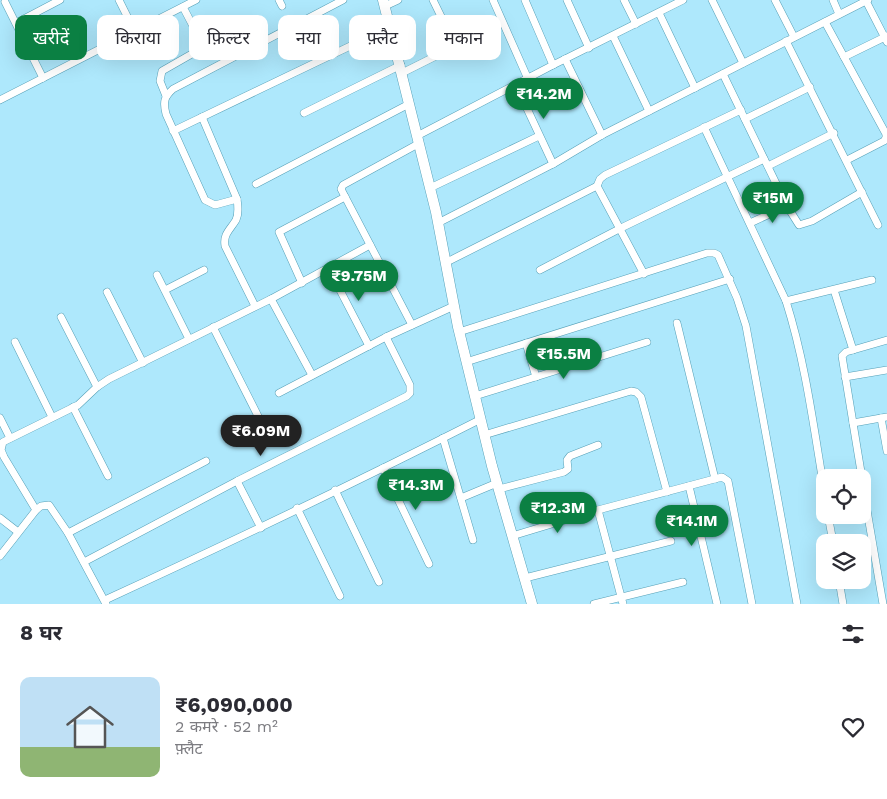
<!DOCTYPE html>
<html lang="hi">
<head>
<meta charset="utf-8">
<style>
	:root { --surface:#fff; --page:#f7f7f7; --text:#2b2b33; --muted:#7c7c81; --line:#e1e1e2; --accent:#0b8043 }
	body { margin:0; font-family:"Work Sans","Noto Sans Devanagari",sans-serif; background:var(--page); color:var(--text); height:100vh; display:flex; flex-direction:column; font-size:19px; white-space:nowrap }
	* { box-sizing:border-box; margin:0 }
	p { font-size:16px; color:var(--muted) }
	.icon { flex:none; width:28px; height:28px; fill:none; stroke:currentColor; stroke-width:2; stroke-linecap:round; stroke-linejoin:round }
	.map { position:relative; height:604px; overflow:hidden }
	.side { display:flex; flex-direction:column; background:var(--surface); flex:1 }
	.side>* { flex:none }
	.hud { position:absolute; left:15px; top:15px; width:500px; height:45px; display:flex; gap:10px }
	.buttons { position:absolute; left:816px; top:469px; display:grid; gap:10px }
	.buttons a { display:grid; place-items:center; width:55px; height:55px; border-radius:10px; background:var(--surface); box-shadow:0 5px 20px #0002; font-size:25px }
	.price { position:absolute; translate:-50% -42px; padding:0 11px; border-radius:18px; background:var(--accent); color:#fff; font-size:16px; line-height:32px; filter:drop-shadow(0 1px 2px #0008) }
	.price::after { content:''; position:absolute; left:50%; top:30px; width:15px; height:11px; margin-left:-8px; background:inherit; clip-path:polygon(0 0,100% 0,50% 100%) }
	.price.active { background:#222; color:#fff }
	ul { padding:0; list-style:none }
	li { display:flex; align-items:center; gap:15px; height:125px; padding:0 20px }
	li+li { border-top:1px solid var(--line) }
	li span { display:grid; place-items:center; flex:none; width:140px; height:100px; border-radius:10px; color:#555 }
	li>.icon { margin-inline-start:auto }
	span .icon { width:60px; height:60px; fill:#fffc; stroke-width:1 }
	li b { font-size:21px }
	h2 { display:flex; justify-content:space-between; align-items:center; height:60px; padding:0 20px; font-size:21px }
	.tag { padding:0 18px; border-radius:10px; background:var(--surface); box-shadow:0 5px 20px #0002; font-size:18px; line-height:45px }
	.tag.active { background:var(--accent); color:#fff }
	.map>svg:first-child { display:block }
</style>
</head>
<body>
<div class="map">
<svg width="887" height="604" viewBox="0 0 887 604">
	<rect width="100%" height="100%" fill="#aee8fc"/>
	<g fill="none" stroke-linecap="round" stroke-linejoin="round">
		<defs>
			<g id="street">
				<polyline points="119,0 135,32"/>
				<polyline points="279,0 282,6"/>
				<polyline points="493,0 528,79"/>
				<polyline points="525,0 553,65"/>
				<polyline points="567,0 589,48"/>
				<polyline points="624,0 636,24"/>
				<polyline points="712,0 743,63"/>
				<polyline points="775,0 794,37"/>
				<polyline points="833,0 839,14"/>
				<polyline points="866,1 887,42"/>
				<polyline points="5,2 43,78"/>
				<polyline points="385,6 398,0"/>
				<polyline points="659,13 695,88"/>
				<polyline points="825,22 886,134 886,138 884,141 847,160"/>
				<polyline points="16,23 60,0"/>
				<polyline points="613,36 649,111"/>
				<polyline points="786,41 878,225"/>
				<polyline points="844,57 887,36"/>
				<polyline points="565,59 602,135"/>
				<polyline points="402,73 452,48 455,45 433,0"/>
				<polyline points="723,74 787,206 799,225 812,221 862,192"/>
				<polyline points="516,85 553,164"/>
				<polyline points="166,96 160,81 162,71 204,47 183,7"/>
				<polyline points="0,100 196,0"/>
				<polyline points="304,113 401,65"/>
				<path d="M202,117L237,199C238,206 239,213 236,220C230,230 223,234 225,246L255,306"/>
				<polyline points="745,119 810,87"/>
				<path d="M704,127L786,301C806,364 814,430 825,495"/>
				<polyline points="173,131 390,27"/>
				<polyline points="417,136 553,65 683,0"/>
				<polyline points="768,166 834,133"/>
				<polyline points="256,184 409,104"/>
				<polyline points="597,186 644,274"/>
				<polyline points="430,188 539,136"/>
				<path d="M237,199L215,205L205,200L166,114C163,102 164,97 173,89L343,0"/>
				<polyline points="438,223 553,164 602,135 868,0"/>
				<polyline points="750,223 787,206"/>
				<polyline points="445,263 597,186 600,179 605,175 741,110"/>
				<polyline points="329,269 369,346"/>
				<polyline points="540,270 621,228 764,159"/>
				<polyline points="157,275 189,339"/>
				<polyline points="302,283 279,232 345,197"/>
				<polyline points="165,290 204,270"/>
				<polyline points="834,290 853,350"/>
				<polyline points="107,292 143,363"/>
				<polyline points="271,299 312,375"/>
				<polyline points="786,301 872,280"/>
				<polyline points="61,317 97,387"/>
				<polyline points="677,323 715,479"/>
				<polyline points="412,325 341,189 343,185 418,144"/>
				<polyline points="213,327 260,420"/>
				<polyline points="459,332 707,253 714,253 718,255 737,298 746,326 797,604"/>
				<polyline points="15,342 52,417"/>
				<polyline points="526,343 536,377"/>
				<polyline points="466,362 730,279"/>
				<polyline points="845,377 887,370"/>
				<polyline points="279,393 386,337 454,306"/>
				<polyline points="475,396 647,342"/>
				<polyline points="73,407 108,476"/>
				<polyline points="0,418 10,438"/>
				<polyline points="881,418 887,451"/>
				<polyline points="853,423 887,417"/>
				<polyline points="484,435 631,391 636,392 641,397 667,492"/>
				<polyline points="443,438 473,540"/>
				<polyline points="383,468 429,564"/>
				<polyline points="862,478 842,356 846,352 887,340"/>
				<polyline points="237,481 261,528"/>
				<polyline points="862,481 883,604"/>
				<polyline points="689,486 717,604"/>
				<polyline points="499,489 564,472 568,469 567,460 570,456 598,445"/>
				<polyline points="335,490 379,582"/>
				<polyline points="461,498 497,483"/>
				<polyline points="297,508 340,596"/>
				<polyline points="36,510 4,457 1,450 3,442 78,405 97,387 109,379 271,299 370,245"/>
				<polyline points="598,510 623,604"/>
				<polyline points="828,515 833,542"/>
				<polyline points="0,518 18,532"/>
				<polyline points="68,533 206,461"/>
				<polyline points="512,536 598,510 722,477 728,481 752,604"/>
				<polyline points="0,556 36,510 41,506 49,505 68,533 106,604"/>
				<polyline points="84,562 237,481 407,396 410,393 410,385 386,337"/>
				<polyline points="525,578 671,541"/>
				<polyline points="839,580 843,604"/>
				<path d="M105,600C231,542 357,482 481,419"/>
				<polyline points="594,604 683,582"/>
			</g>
			<polyline id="secondary" points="383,0 436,212 458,327 492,466 532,604"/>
		</defs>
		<use href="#street" stroke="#56a0b7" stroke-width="8"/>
		<use href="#secondary" stroke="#56a0b7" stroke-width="11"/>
		<use href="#street" stroke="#fff" stroke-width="7"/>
		<use href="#secondary" stroke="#fff" stroke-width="10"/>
	</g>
</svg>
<div class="buttons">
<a><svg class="icon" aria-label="locate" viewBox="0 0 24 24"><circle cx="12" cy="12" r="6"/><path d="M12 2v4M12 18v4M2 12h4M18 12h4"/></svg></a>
<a><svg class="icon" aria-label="layers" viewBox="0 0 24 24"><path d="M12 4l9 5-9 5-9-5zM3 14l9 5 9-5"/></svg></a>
</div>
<b class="price" style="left:544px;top:120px">₹14.2M</b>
<b class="price" style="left:773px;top:224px">₹15M</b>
<b class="price" style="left:359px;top:302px">₹9.75M</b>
<b class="price" style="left:564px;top:380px">₹15.5M</b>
<b class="price active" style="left:261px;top:457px">₹6.09M</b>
<b class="price" style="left:416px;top:511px">₹14.3M</b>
<b class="price" style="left:558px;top:534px">₹12.3M</b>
<b class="price" style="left:692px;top:547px">₹14.1M</b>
<div class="hud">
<a class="tag active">खरीदें</a>
<a class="tag">किराया</a>
<a class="tag">फ़िल्टर</a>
<a class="tag">नया</a>
<a class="tag">फ़्लैट</a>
<a class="tag">मकान</a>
</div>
</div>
<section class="side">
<h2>8 घर<svg class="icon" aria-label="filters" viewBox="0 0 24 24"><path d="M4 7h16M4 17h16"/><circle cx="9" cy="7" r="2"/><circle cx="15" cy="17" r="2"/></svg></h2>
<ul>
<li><span style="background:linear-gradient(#bfe0f5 70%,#8fb573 0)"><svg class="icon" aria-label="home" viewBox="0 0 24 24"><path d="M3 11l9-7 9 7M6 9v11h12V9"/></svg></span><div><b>₹6,090,000</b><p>2 कमरे · 52 m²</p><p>फ़्लैट</p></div><svg class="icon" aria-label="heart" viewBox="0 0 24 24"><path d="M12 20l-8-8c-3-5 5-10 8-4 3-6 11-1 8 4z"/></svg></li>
</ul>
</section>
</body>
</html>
